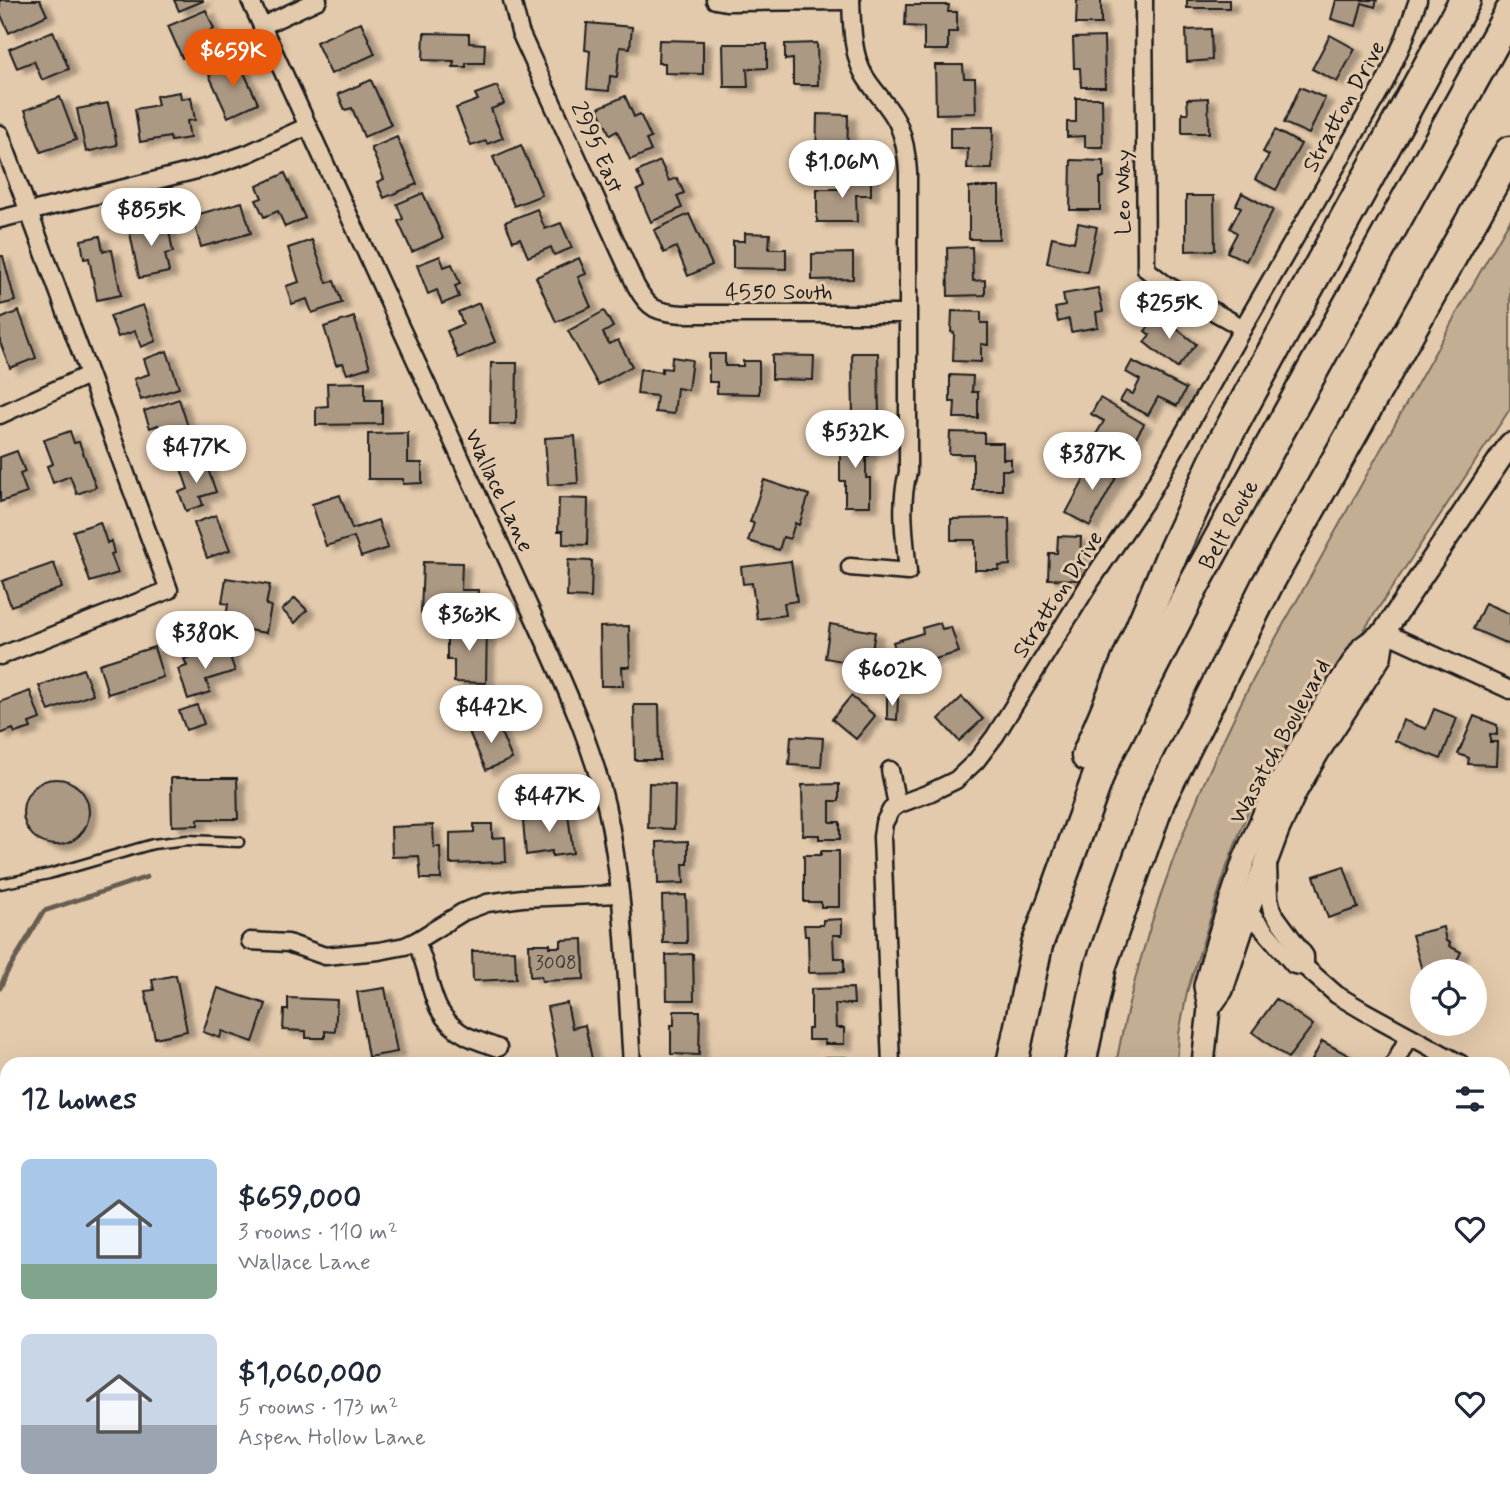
<!DOCTYPE html>
<html lang="en">
<head>
<meta charset="utf-8">
<style>
	:root { --surface:#fff; --page:#f6f6f7; --text:#1f2937; --muted:#747a83; --accent:#ea580c }
	body { margin:0; font-family:Mynerve,sans-serif; background:var(--page); color:var(--text); height:100vh; display:flex; flex-direction:column; font-size:26px; white-space:nowrap }
	* { box-sizing:border-box; margin:0 }
	p { font-size:23px; color:var(--muted) }
	.icon { flex:none; width:38px; height:38px; fill:none; stroke:currentColor; stroke-width:2; stroke-linecap:round; stroke-linejoin:round }
	.map { position:relative; flex:1; overflow:hidden }
	.drawer { position:absolute; left:0px; top:1057px; width:1510px; height:450px; display:flex; flex-direction:column; background:var(--surface); border-radius:21px 21px 0 0; box-shadow:0 7px 28px #0002 }
	.drawer>* { flex:none }
	.controls { position:absolute; left:1410px; top:959px; display:grid; gap:14px }
	.controls a { display:grid; place-items:center; width:77px; height:77px; border-radius:50%; background:var(--surface); box-shadow:0 7px 28px #0002; font-size:35px }
	.price { position:absolute; translate:-50% -60px; padding:0 16px; border-radius:24px; background:#fff; color:#222; font-size:23px; line-height:46px; filter:drop-shadow(0 2px 4px #0008) }
	.price::after { content:''; position:absolute; left:50%; top:42px; width:21px; height:16px; margin-left:-10px; background:inherit; clip-path:polygon(0 0,100% 0,50% 100%) }
	.price.selected { background:var(--accent); color:#fff }
	ul { padding:0; list-style:none }
	li { display:flex; align-items:center; gap:21px; height:175px; padding:0 21px }
	li span { display:grid; place-items:center; flex:none; width:196px; height:140px; border-radius:10px; color:#555 }
	li>.icon { margin-inline-start:auto }
	span .icon { width:84px; height:84px; fill:#fffc; stroke-width:1 }
	li b { font-size:30px }
	h2 { display:flex; justify-content:space-between; align-items:center; height:84px; padding:0 21px; font-size:30px }
	.map>svg:first-child { display:block }
</style>
</head>
<body>
<div class="map">
<svg width="1510" height="1506" viewBox="0 0 1510 1506">
	<defs>
		<filter id="shadow"><feDropShadow dx="8" dy="4.5" stdDeviation="2" flood-color="#0004"/></filter>
	</defs>
	<rect width="100%" height="100%" fill="#e4caac"/>
	<filter id="ink" filterUnits="userSpaceOnUse"><feTurbulence type="fractalNoise" baseFrequency=".0143" numOctaves="2"/><feDisplacementMap in="SourceGraphic" scale="14" xChannelSelector="R" yChannelSelector="G"/><feConvolveMatrix kernelMatrix="1 2 1 2 8 2 1 2 1" color-interpolation-filters="sRGB"/></filter>
	<g filter="url(#ink)">
		<g fill="#c3ae94" stroke="#706558" stroke-width="2">
			<path d="M1510,220V409L1329,683L1271,767L1247,814L1227,866L1187,992L1179,1034L1177,1064H1116C1139,939 1184,819 1240,705C1267,650 1300,597 1329,543C1389,435 1448,327 1510,220Z"/>
			<rect x="1086" y="1500" width="85" height="6"/>
		</g>
		<g fill="none" stroke-linecap="round" stroke-linejoin="round">
			<polyline stroke="#665d51" stroke-width="5" points="0,988 6,974 44,911 147,877"/>
		</g>
		<g fill="#ac9984" stroke="#1c1c1c" stroke-width="2" filter="url(#shadow)">
			<polygon points="0,0 40,0 47,15 9,33 0,13"/>
			<polygon points="174,0 203,0 203,1 179,11"/>
			<polygon points="1077,0 1101,0 1101,24 1076,24"/>
			<rect x="1187" y="0" width="42" height="8"/>
			<polygon points="1336,0 1377,0 1375,7 1362,3 1356,26 1331,19"/>
			<polygon points="906,5 949,5 948,12 957,12 957,32 948,32 948,50 924,50 924,27 905,26"/>
			<polygon points="206,10 214,29 206,33 212,46 182,58 168,26"/>
			<polygon points="361,22 375,54 331,74 316,42"/>
			<polygon points="587,23 632,27 630,48 620,47 617,77 610,76 609,91 587,89 590,51 585,50"/>
			<polygon points="1211,29 1212,60 1187,62 1186,30"/>
			<polygon points="53,31 69,69 42,80 34,61 17,68 9,49"/>
			<polygon points="424,33 469,34 469,43 485,44 484,63 466,63 466,67 453,67 454,61 423,60"/>
			<polygon points="1330,35 1355,49 1337,82 1312,69"/>
			<polygon points="1104,37 1105,87 1081,87 1080,68 1074,68 1073,38"/>
			<polygon points="659,40 703,41 703,74 665,73 665,63 658,63"/>
			<polygon points="817,43 818,85 793,85 793,59 785,60 785,44"/>
			<polygon points="723,44 767,44 767,68 747,69 748,87 724,87"/>
			<polygon points="239,62 258,103 228,117 209,75"/>
			<polygon points="935,65 963,65 964,78 975,78 976,113 936,114"/>
			<polygon points="371,80 391,125 364,137 352,108 345,110 338,94"/>
			<polygon points="497,86 504,104 491,109 503,138 487,144 486,141 471,146 456,108 478,100 475,94"/>
			<polygon points="1300,87 1325,98 1309,134 1284,123"/>
			<polygon points="180,92 181,99 191,97 195,120 187,121 190,138 171,141 170,137 140,142 135,109 158,105 156,96"/>
			<polygon points="625,96 634,117 640,114 651,138 646,140 651,151 630,160 617,131 610,135 598,108"/>
			<polygon points="60,97 76,140 41,152 25,110"/>
			<polygon points="1076,98 1102,98 1103,147 1085,147 1085,136 1067,137 1067,122 1076,122"/>
			<polygon points="1208,98 1209,133 1182,133 1182,113 1188,113 1187,99"/>
			<polygon points="108,103 117,145 86,152 77,109"/>
			<polygon points="817,114 848,115 847,164 816,163"/>
			<polygon points="950,127 993,127 992,169 967,169 968,149 950,149"/>
			<polygon points="1275,130 1301,144 1276,190 1255,179 1269,155 1263,152"/>
			<polygon points="397,137 417,184 384,198 377,182 384,179 371,148"/>
			<polygon points="521,145 542,195 514,206 493,157"/>
			<polygon points="1071,160 1104,161 1104,178 1100,178 1100,210 1070,210"/>
			<polygon points="660,161 669,181 677,178 684,193 677,196 682,208 651,222 637,190 644,187 637,172"/>
			<polygon points="285,173 305,218 285,227 278,211 264,217 256,200 262,198 257,186"/>
			<polygon points="871,175 871,195 856,195 857,222 817,222 817,189 847,189 847,176"/>
			<rect x="969" y="187" width="30" height="52"/>
			<polygon points="423,193 443,238 412,252 398,221 403,219 397,204"/>
			<polygon points="1242,193 1273,210 1246,261 1227,252 1237,233 1230,228 1241,207 1236,205"/>
			<polygon points="1186,196 1214,196 1215,250 1186,251"/>
			<polygon points="242,202 251,233 201,247 192,216"/>
			<polygon points="537,209 545,229 561,223 572,248 554,255 551,247 528,257 520,238 513,241 505,222"/>
			<polygon points="689,214 712,265 688,276 676,247 664,253 654,230"/>
			<polygon points="167,220 173,252 165,254 169,272 139,278 129,228"/>
			<polygon points="1078,223 1097,227 1087,272 1047,263 1052,237 1074,242"/>
			<polygon points="745,233 770,234 769,249 786,249 786,269 733,268 733,241 745,241"/>
			<polygon points="100,236 103,251 112,250 121,295 97,300 89,258 84,259 81,240"/>
			<polygon points="312,240 327,283 334,281 342,303 312,313 307,299 292,304 286,286 299,282 288,248"/>
			<polygon points="972,247 973,281 985,280 985,295 948,296 947,248"/>
			<polygon points="853,253 853,279 812,280 812,254"/>
			<polygon points="0,256 3,256 15,301 0,305"/>
			<polygon points="440,256 444,267 452,264 460,284 455,286 459,297 442,304 437,290 428,294 417,265"/>
			<polygon points="579,258 586,274 578,277 591,307 556,322 536,277"/>
			<polygon points="1098,288 1103,311 1096,312 1098,327 1071,332 1069,319 1058,322 1055,308 1065,306 1063,294"/>
			<polygon points="479,303 495,342 458,358 447,331 463,324 458,312"/>
			<polygon points="143,305 156,341 141,347 135,331 118,337 110,316"/>
			<polygon points="19,311 36,358 10,368 0,342 0,319"/>
			<polygon points="604,311 613,327 603,333 609,344 618,340 632,366 598,385 568,331"/>
			<polygon points="952,311 981,312 981,323 988,323 988,345 981,344 981,362 953,361 954,333 951,332"/>
			<polygon points="1158,314 1196,344 1177,368 1144,342 1150,335 1145,331"/>
			<polygon points="354,317 370,367 347,374 343,363 336,365 324,327"/>
			<polygon points="167,351 179,388 141,400 134,379 149,374 144,359"/>
			<polygon points="852,353 878,353 879,419 853,419"/>
			<polygon points="709,354 725,354 725,366 743,366 743,361 759,361 759,394 717,393 717,382 709,382"/>
			<polygon points="772,355 814,356 813,380 772,379"/>
			<polygon points="672,357 692,360 688,390 677,388 674,414 655,412 657,396 637,394 640,369 662,372 662,368 671,369"/>
			<polygon points="1132,361 1186,389 1177,406 1158,397 1148,415 1120,401 1126,391 1133,394 1140,380 1126,372"/>
			<polygon points="491,363 517,363 516,424 490,424"/>
			<polygon points="950,375 973,376 972,392 978,392 978,418 954,418 955,402 950,402"/>
			<polygon points="365,382 365,400 382,400 382,424 316,425 316,407 328,406 327,383"/>
			<polygon points="1100,398 1144,424 1123,459 1092,441 1104,421 1091,414"/>
			<polygon points="179,399 193,442 166,451 158,425 150,428 144,411"/>
			<polygon points="70,431 74,443 79,442 96,487 77,494 70,476 53,483 47,466 53,464 44,440"/>
			<polygon points="950,432 984,433 984,443 1003,443 1003,459 1011,459 1011,470 1002,470 1002,490 973,490 973,454 949,454"/>
			<polygon points="408,433 408,463 422,463 422,483 403,484 403,479 368,479 368,434"/>
			<polygon points="575,436 578,483 548,485 545,438"/>
			<polygon points="840,436 869,436 869,456 866,456 866,478 870,478 870,506 845,506 845,481 840,481"/>
			<polygon points="17,451 25,472 20,474 27,493 0,502 0,457"/>
			<polygon points="1095,459 1119,472 1090,526 1066,513"/>
			<polygon points="205,461 216,492 200,497 203,505 186,511 179,492 188,489 181,469"/>
			<polygon points="764,480 809,495 799,525 795,523 790,539 783,537 779,550 748,541 754,523 750,522"/>
			<polygon points="340,495 352,529 378,520 388,548 361,557 354,537 326,546 312,504"/>
			<polygon points="559,498 588,499 587,545 563,544 563,531 558,531"/>
			<polygon points="216,515 230,550 207,558 194,523"/>
			<polygon points="1009,518 1010,565 999,566 999,570 975,570 975,540 951,540 951,519"/>
			<polygon points="100,522 107,543 111,541 114,553 111,554 118,573 90,582 73,531"/>
			<polygon points="1058,536 1081,537 1079,580 1048,579 1049,553 1057,553"/>
			<polygon points="568,560 592,561 591,598 567,597"/>
			<polygon points="791,561 797,601 784,603 786,615 757,619 752,583 743,584 741,567"/>
			<polygon points="423,562 462,563 461,590 478,590 477,615 421,613"/>
			<polygon points="54,563 62,588 11,606 2,581"/>
			<polygon points="226,578 270,585 266,605 271,606 266,633 225,626 228,604 222,603"/>
			<polygon points="295,598 307,610 295,623 282,610"/>
			<polygon points="1485,603 1510,614 1510,645 1473,629"/>
			<polygon points="940,623 942,629 951,627 959,652 901,669 893,642 923,633 922,628"/>
			<polygon points="455,624 487,625 486,683 454,682 454,660 447,660 447,635 455,635"/>
			<polygon points="830,624 875,632 868,675 847,672 848,662 825,658"/>
			<polygon points="629,626 630,667 622,667 623,686 601,686 600,627"/>
			<polygon points="154,647 163,677 108,694 99,664"/>
			<polygon points="216,648 217,651 227,648 235,671 206,680 210,692 188,699 178,669 187,666 184,659"/>
			<polygon points="83,669 93,694 49,711 39,686"/>
			<polygon points="30,691 40,719 29,723 31,728 15,733 13,729 0,734 0,702"/>
			<polygon points="851,696 875,716 856,739 832,719"/>
			<polygon points="887,696 898,697 897,720 887,719"/>
			<polygon points="962,697 983,719 959,741 939,719"/>
			<polygon points="197,705 204,724 186,730 179,711"/>
			<polygon points="634,705 659,705 660,760 635,760"/>
			<polygon points="1434,709 1457,718 1441,759 1395,741 1403,720 1426,729"/>
			<polygon points="1474,716 1497,725 1497,735 1490,734 1490,742 1497,742 1496,765 1468,764 1469,758 1458,754"/>
			<polygon points="496,721 512,759 486,770 469,732"/>
			<polygon points="791,736 823,738 821,767 789,765"/>
			<polygon points="171,778 237,778 238,819 198,819 198,825 172,826"/>
			<circle cx="56" cy="812" r="33"/>
			<polygon points="649,783 675,784 674,829 648,828"/>
			<polygon points="839,784 839,801 830,801 830,822 840,822 840,839 819,839 819,835 803,835 802,785"/>
			<polygon points="567,806 573,853 552,856 552,851 526,855 523,821 550,817 549,808"/>
			<polygon points="474,824 492,824 492,838 505,837 506,862 450,864 450,833 474,832"/>
			<polygon points="433,825 434,847 440,847 441,879 421,879 419,856 392,857 391,827"/>
			<polygon points="688,841 688,864 683,864 684,883 658,884 657,842"/>
			<polygon points="821,851 839,851 839,907 821,907 821,902 804,902 804,855 821,855"/>
			<polygon points="1344,866 1358,908 1328,918 1314,876"/>
			<polygon points="686,895 687,943 663,943 662,896"/>
			<polygon points="842,919 842,935 833,935 834,958 844,958 844,972 809,973 808,936 805,936 804,925 823,925 823,920"/>
			<polygon points="1443,927 1446,941 1450,943 1449,946 1461,952 1452,971 1423,971 1423,974 1412,935"/>
			<polygon points="583,939 584,979 542,981 541,976 530,977 529,944 550,944 550,947 561,947 561,940"/>
			<polygon points="515,950 516,979 473,981 472,951"/>
			<polygon points="693,954 694,1000 667,1000 666,955"/>
			<polygon points="176,975 187,1031 155,1038 145,991 154,990 152,980"/>
			<polygon points="218,988 266,1004 253,1042 222,1031 220,1038 203,1032"/>
			<polygon points="385,988 397,1052 368,1057 357,992"/>
			<polygon points="853,988 854,1004 835,1004 836,1028 844,1028 844,1044 825,1044 825,1040 808,1040 808,1029 811,1029 811,989"/>
			<polygon points="288,998 337,1000 335,1032 325,1031 325,1038 306,1038 306,1031 283,1030 284,1010 288,1010"/>
			<polygon points="1276,999 1313,1025 1288,1058 1252,1032"/>
			<polygon points="567,1003 572,1028 585,1025 593,1064 567,1064 566,1060 558,1061 547,1007"/>
			<polygon points="674,1011 700,1011 699,1055 671,1054 671,1025 674,1025"/>
			<polygon points="1322,1041 1359,1061 1357,1064 1310,1064"/>
			<polygon points="826,1057 847,1057 847,1064 811,1064 811,1062 826,1062"/>
			<polygon points="1503,1142 1510,1148 1510,1168 1503,1175"/>
			<polygon points="0,1232 7,1239 6,1286 0,1280"/>
			<polygon points="7,1314 7,1349 0,1351 0,1316"/>
			<polygon points="1504,1383 1510,1384 1510,1424 1503,1423"/>
			<polygon points="94,1500 117,1500 118,1504 95,1506"/>
			<polygon points="211,1500 233,1500 237,1506 201,1506"/>
			<polygon points="1266,1500 1295,1500 1295,1506 1265,1506"/>
		</g>
		<g fill="none" stroke-linecap="round" stroke-linejoin="round">
			<defs>
				<polyline id="service" points="0,884 49,874 153,844 187,840 239,842"/>
				<g id="minor">
					<path d="M250,0L547,646C570,697 593,750 606,805C625,890 626,978 632,1064"/>
					<path d="M512,0L520,32L636,286C649,310 657,312 683,314H907"/>
					<polyline points="715,0 726,2 851,1"/>
					<polyline points="1144,0 1146,269 1165,284 1243,328"/>
					<polyline points="262,26 318,0"/>
					<polyline points="0,134 169,590 0,656"/>
					<polyline points="0,219 209,167 249,153 308,126"/>
					<polyline points="0,415 88,375"/>
					<path d="M850,567L908,572C905,539 899,505 908,472V172C907,155 905,140 898,124C890,106 874,92 864,75C852,53 852,25 851,0"/>
					<polyline points="1384,632 1510,690"/>
					<polyline points="890,770 897,805"/>
					<polyline points="1268,864 1269,897 1272,911 1305,956 1305,967"/>
					<polyline points="1244,906 1294,965 1305,967 1337,995 1364,1011 1461,1064"/>
					<polyline points="250,941 288,943 325,956 379,951 405,946 416,941 463,912 487,903 522,898 620,894"/>
					<path d="M416,941C420,951 424,962 427,973C434,1001 439,1021 467,1036C477,1041 488,1044 498,1048"/>
					<polyline points="891,1064 882,837 884,823 891,810 897,805 929,793 956,780 976,761 995,736 1091,581 1148,497 1243,328 1385,82 1404,40 1418,0"/>
					<polyline points="1394,1064 1409,1036"/>
					<polyline points="1503,1087 1510,1091"/>
					<polyline points="0,1183 7,1183"/>
					<polyline points="0,1394 7,1392"/>
					<polyline points="462,1506 470,1500"/>
					<polyline points="658,1506 659,1500"/>
					<polyline points="888,1506 888,1500"/>
					<polyline points="1333,1506 1333,1500"/>
				</g>
				<g id="tertiary">
					<polyline points="1209,1008 1222,990 1248,911 1278,830 1296,791 1317,754 1380,657 1384,632"/>
					<polyline points="1203,1064 1209,1008 1205,986 1219,936 1244,860 1271,798 1324,707 1363,647 1384,632 1510,444"/>
					<polyline points="1190,1506 1190,1500"/>
				</g>
				<g id="motorway">
					<polyline points="1087,756 1173,552 1224,441 1465,0"/>
					<polyline points="1012,1064 1037,945 1103,763 1195,583 1510,13"/>
					<polyline points="1080,1064 1101,965 1160,799 1267,585 1510,152"/>
					<polyline points="1060,1500 1060,1506"/>
					<polyline points="986,1506 986,1500"/>
				</g>
			</defs>
			<use href="#service" stroke="#1c1c1c" stroke-width="13"/>
			<use href="#minor" stroke="#1c1c1c" stroke-width="21"/>
			<use href="#tertiary" stroke="#1c1c1c" stroke-width="26"/>
			<use href="#motorway" stroke="#1c1c1c" stroke-width="35"/>
			<use href="#service" stroke="#e4caac" stroke-width="8"/>
			<use href="#minor" stroke="#e4caac" stroke-width="16"/>
			<use href="#tertiary" stroke="#e4caac" stroke-width="21"/>
			<use href="#motorway" stroke="#e4caac" stroke-width="30"/>
		</g>
	</g>
	<g text-anchor="middle" stroke-width="6" stroke-linejoin="round" paint-order="stroke">
		<g font-size="19" fill="#403b36">
			<text x="556" y="969">3008</text>
		</g>
		<g font-size="23" fill="#1c1c1c" stroke="#e4caac">
			<text transform="translate(1343 106) rotate(-61)" y="8">Stratton Drive</text>
			<text transform="translate(598 147) rotate(66)" y="8">2995 East</text>
			<text transform="translate(1122 192) rotate(-90)" y="8">Leo Way</text>
			<text x="779" y="299">4550 South</text>
			<text transform="translate(500 490) rotate(65)" y="8">Wallace Lane</text>
			<text transform="translate(1228 524) rotate(-61)" y="8">Belt Route</text>
			<text transform="translate(1057 594) rotate(-57)" y="8">Stratton Drive</text>
			<text transform="translate(1279 741) rotate(-61)" y="8">Wasatch Boulevard</text>
		</g>
	</g>
</svg>
<div class="controls">
<a><svg class="icon" aria-label="locate" viewBox="0 0 24 24"><circle cx="12" cy="12" r="6"/><path d="M12 2v4M12 18v4M2 12h4M18 12h4"/></svg></a>
</div>
<b class="price selected" style="left:233px;top:89px">$659K</b>
<b class="price" style="left:842px;top:200px">$1.06M</b>
<b class="price" style="left:151px;top:248px">$855K</b>
<b class="price" style="left:1169px;top:341px">$255K</b>
<b class="price" style="left:855px;top:470px">$532K</b>
<b class="price" style="left:196px;top:485px">$477K</b>
<b class="price" style="left:1092px;top:492px">$387K</b>
<b class="price" style="left:469px;top:653px">$363K</b>
<b class="price" style="left:205px;top:671px">$380K</b>
<b class="price" style="left:892px;top:708px">$602K</b>
<b class="price" style="left:491px;top:745px">$442K</b>
<b class="price" style="left:549px;top:834px">$447K</b>
<section class="drawer">
<h2>12 homes<svg class="icon" aria-label="filters" viewBox="0 0 24 24"><path d="M4 7h16M4 17h16"/><circle cx="9" cy="7" r="2"/><circle cx="15" cy="17" r="2"/></svg></h2>
<ul>
<li><span style="background:linear-gradient(#a9c7e8 75%,#7fa58c 0)"><svg class="icon" aria-label="home" viewBox="0 0 24 24"><path d="M3 11l9-7 9 7M6 9v11h12V9"/></svg></span><div><b>$659,000</b><p>3 rooms · 110 m²</p><p>Wallace Lane</p></div><svg class="icon" aria-label="heart" viewBox="0 0 24 24"><path d="M12 20l-8-8c-3-5 5-10 8-4 3-6 11-1 8 4z"/></svg></li>
<li><span style="background:linear-gradient(#c9d6e8 65%,#9aa5b1 0)"><svg class="icon" aria-label="home" viewBox="0 0 24 24"><path d="M3 11l9-7 9 7M6 9v11h12V9"/></svg></span><div><b>$1,060,000</b><p>5 rooms · 173 m²</p><p>Aspen Hollow Lane</p></div><svg class="icon" aria-label="heart" viewBox="0 0 24 24"><path d="M12 20l-8-8c-3-5 5-10 8-4 3-6 11-1 8 4z"/></svg></li>
</ul>
</section>
</div>
</body>
</html>
